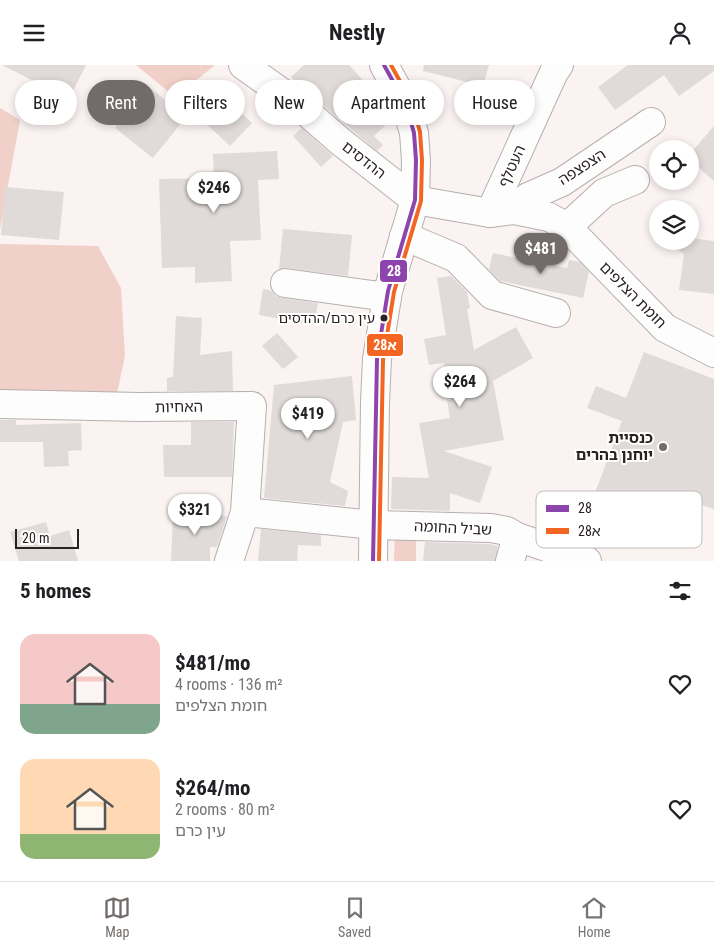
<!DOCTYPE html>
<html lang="en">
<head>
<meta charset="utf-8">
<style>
	:root { --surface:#fff; --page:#f2f2f2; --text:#202124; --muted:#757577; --line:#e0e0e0; --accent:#736b6a }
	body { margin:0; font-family:"Roboto Condensed","Noto Sans Hebrew",sans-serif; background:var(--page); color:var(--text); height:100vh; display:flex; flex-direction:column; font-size:19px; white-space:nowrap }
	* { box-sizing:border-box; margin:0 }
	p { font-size:16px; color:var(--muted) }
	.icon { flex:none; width:28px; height:28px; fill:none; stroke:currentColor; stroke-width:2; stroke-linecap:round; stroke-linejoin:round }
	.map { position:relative; height:496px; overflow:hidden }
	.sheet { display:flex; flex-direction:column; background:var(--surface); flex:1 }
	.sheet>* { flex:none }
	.banner { position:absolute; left:15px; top:15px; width:685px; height:45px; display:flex; gap:10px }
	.controls { position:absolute; left:649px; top:75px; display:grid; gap:10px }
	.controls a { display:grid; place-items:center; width:50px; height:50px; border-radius:50%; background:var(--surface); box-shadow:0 2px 8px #0003; font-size:25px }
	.scale { position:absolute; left:15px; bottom:12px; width:64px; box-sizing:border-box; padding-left:5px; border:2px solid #2a2221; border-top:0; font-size:14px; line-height:18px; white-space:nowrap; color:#2a2221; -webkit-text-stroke:4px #fff; paint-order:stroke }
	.price { position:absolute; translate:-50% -42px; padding:0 11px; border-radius:18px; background:#fff; color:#222; font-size:16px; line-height:32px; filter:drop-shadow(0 1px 2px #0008) }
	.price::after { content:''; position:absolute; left:50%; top:30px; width:15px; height:11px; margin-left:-8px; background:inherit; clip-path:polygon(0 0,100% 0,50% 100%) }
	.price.selected { background:var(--accent); color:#fff }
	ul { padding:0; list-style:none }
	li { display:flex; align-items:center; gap:15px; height:125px; padding:0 20px }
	li span { display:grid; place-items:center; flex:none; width:140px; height:100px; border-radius:15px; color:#555 }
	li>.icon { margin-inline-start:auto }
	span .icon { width:60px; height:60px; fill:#fffc; stroke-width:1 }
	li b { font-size:21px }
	h2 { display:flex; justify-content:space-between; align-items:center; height:60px; padding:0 20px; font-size:21px }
	.pill { padding:0 18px; border-radius:22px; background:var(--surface); box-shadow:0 2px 8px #0003; font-size:18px; line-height:45px }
	.pill.selected { background:var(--accent); color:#fff }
	header { display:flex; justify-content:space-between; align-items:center; height:65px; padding:0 20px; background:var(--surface); font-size:22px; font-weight:700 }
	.tab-bar { display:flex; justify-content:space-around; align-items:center; height:70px; border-top:1px solid var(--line); background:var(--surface); font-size:14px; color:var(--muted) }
	.tab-bar a { display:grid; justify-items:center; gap:2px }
	.tab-bar .selected { color:var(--accent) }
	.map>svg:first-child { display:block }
</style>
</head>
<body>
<header><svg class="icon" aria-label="menu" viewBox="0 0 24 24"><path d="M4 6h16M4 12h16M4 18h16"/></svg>Nestly<svg class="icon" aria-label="person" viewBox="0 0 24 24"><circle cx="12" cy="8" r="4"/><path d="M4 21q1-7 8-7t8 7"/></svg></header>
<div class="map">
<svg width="714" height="496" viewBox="0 0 714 496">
	<rect width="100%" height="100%" fill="#faf3f2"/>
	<g fill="#f1d0c9">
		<polygon points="136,0 213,0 214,1 175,32"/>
		<polygon points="0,43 20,55 0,164"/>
		<polygon points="0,179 98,181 121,223 125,291 116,333 0,330"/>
		<polygon points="395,463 416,466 416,496 394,496"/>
	</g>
	<g fill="#e0dad8">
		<polygon points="2,0 86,0 69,34"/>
		<polygon points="304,0 349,0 391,46 393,53 374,71 383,80 377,86 301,22 291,12"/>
		<polygon points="424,0 489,0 483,21 423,6"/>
		<polygon points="628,0 714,0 714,6 679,31 664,10 615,45 598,22"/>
		<polygon points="211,20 252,58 230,81 189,43"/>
		<polygon points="148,21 186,52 153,93 115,63"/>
		<polygon points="714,61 714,116 690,95 690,89"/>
		<polygon points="302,63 333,91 321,102 293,71"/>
		<polygon points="277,86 279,114 258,115 261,175 230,176 232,216 195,218 195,202 162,203 159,114 214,113 213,89"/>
		<polygon points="5,122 64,127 59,175 1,170"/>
		<polygon points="283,164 352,170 348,211 287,203 279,204"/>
		<polygon points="690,173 714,176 714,229 679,225 684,189 664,176 690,176"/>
		<polygon points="493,188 567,203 569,195 580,197 589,207 583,233 500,216 489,205"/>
		<polygon points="451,211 467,227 470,243 467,244 474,285 516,262 533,293 493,316 504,375 444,386 492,402 480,438 450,428 450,446 391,444 392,412 429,413 419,358 450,353 447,335 451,335 444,298 429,300 424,274 446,270 437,213"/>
		<polygon points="263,224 272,226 276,231 283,233 318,238 314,260 259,250"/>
		<polygon points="176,251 202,253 200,290 232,286 233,326 167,326 167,313 173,312"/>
		<polygon points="277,268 298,292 283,304 262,281"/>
		<polygon points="644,287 714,314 714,444 699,439 693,466 595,428 622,356 587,343 596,321 626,333"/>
		<polygon points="352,311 356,355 343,357 330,417 348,426 345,441 264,433 274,320"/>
		<polygon points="0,355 16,355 16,360 81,358 82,385 68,386 69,401 44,402 43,377 0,377"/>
		<polygon points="191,357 234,357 232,412 164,412 163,380 191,380"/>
		<polygon points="173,449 227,451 217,482 210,482 210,496 171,496"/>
		<polygon points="46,457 50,471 69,465 78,496 19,496 10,467"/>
		<polygon points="261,464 321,470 321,481 298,480 297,496 258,496"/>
		<polygon points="425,477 489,479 498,481 495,496 423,496"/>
	</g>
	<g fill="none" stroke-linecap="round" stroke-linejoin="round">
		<defs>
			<g id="minor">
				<polyline points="243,0 295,37 341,77 415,135 490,148 514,145 549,152 567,162 665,263 714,288"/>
				<polyline points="514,145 515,142 528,132 562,117 651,57"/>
				<polyline points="490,148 554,7 559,0"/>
				<polyline points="567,162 604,128 635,115"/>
				<polyline points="404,171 456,193 492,230 556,248"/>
				<polyline points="285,218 387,232"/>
				<polyline points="0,339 140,342 252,341 245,447"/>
				<polyline points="229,496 245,447 374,460 491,463 507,466 517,472 587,496"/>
				<polyline points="510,496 517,472"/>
			</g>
			<polyline id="major" points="373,496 375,337 377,294 388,226 415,135 416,95 414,68 406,40 384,0"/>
		</defs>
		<use href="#minor" stroke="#b6afae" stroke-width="30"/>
		<use href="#major" stroke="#b6afae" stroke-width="30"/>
		<use href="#minor" stroke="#fefdfd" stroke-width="28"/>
		<use href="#major" stroke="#fefdfd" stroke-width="28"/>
		<defs>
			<polyline id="bus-1" points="373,496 377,294 388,226 415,135 416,95 414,68 406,40 384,0"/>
			<polyline id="bus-2" points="379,496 383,295 394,227 421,136 422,95 420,67 412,38 391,0"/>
		</defs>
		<use href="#bus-1" stroke="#fff" stroke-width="8"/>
		<use href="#bus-2" stroke="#fff" stroke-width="8"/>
		<use href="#bus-1" stroke="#8e44ad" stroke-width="4"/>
		<use href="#bus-2" stroke="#f26522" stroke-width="4"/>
	</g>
	<circle fill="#2a2221" stroke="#fff" stroke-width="2" cx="384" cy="253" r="4.5"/>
	<circle fill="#736b6a" stroke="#fff" stroke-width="2" cx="663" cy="382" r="5"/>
	<g text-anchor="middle" stroke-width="4" stroke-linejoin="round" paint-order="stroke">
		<g font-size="14" fill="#2a2221" stroke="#fff" text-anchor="end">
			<text x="375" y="258">עין כרם/ההדסים</text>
		</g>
		<g font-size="15" fill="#2a2221" stroke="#fff">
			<text transform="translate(364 95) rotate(38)" y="5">ההדסים</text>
			<text transform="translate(512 101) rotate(-66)" y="5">העטלף</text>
			<text transform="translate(582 102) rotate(-33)" y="5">הצפצפה</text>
			<text transform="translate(633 230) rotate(45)" y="5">חומת הצלפים</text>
			<text transform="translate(179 342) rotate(-1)" y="5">האחיות</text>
			<text transform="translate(453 463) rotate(3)" y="5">שביל החומה</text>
		</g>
		<g font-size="15" font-weight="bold" fill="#2a2221" stroke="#fff" text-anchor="end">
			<text x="653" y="378">כנסיית<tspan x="653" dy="17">יוחנן בהרים</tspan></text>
		</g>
	</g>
	<rect x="536" y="426" width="166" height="57" rx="8" fill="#fff" stroke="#bfbdbc" stroke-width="1"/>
	<rect x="546" y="440" width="23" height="7" fill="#8e44ad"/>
	<rect x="546" y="463" width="23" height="6" fill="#f26522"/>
	<g font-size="14" fill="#2a2221">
		<text x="578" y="448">28</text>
		<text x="578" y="471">28א</text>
	</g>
	<g stroke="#fff" stroke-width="2">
		<rect x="379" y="194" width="29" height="24" rx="5" fill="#8e44ad"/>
		<rect x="366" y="268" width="38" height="24" rx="5" fill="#f26522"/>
	</g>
	<g font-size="14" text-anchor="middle" font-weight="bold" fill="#fff">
		<text x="394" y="211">28</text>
		<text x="385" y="285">28א</text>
	</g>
</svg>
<div class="controls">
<a><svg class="icon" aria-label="locate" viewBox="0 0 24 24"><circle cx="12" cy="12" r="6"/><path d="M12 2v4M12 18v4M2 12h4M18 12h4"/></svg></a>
<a><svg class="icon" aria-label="layers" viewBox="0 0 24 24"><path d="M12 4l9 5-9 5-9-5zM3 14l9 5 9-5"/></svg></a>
</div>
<div class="scale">20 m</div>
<b class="price" style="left:214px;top:149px">$246</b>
<b class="price selected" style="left:541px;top:210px">$481</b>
<b class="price" style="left:460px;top:343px">$264</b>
<b class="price" style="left:308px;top:375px">$419</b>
<b class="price" style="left:195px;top:471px">$321</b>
<div class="banner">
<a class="pill">Buy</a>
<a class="pill selected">Rent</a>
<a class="pill">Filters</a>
<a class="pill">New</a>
<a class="pill">Apartment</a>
<a class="pill">House</a>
</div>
</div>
<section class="sheet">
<h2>5 homes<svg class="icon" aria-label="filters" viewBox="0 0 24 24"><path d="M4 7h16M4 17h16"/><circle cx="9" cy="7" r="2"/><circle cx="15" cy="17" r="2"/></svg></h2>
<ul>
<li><span style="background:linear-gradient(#f6c9c9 70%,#7fa58c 0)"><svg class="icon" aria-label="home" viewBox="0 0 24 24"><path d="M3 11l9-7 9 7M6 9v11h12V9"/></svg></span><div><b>$481/mo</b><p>4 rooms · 136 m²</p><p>חומת הצלפים</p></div><svg class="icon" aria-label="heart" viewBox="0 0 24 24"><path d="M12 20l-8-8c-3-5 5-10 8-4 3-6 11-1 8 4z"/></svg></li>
<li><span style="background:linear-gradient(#ffd9b3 75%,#8fb573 0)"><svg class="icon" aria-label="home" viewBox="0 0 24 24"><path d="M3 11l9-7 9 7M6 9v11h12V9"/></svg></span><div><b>$264/mo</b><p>2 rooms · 80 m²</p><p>עין כרם</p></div><svg class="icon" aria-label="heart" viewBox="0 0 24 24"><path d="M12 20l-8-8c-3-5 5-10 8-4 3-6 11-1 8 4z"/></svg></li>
</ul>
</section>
<nav class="tab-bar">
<a class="selected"><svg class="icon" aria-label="map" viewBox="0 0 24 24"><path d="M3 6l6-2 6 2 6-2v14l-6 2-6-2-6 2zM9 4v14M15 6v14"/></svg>Map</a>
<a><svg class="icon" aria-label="saved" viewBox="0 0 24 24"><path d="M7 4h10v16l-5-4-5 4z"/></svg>Saved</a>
<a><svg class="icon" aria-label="home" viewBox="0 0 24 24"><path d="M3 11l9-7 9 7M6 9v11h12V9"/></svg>Home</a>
</nav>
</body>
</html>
